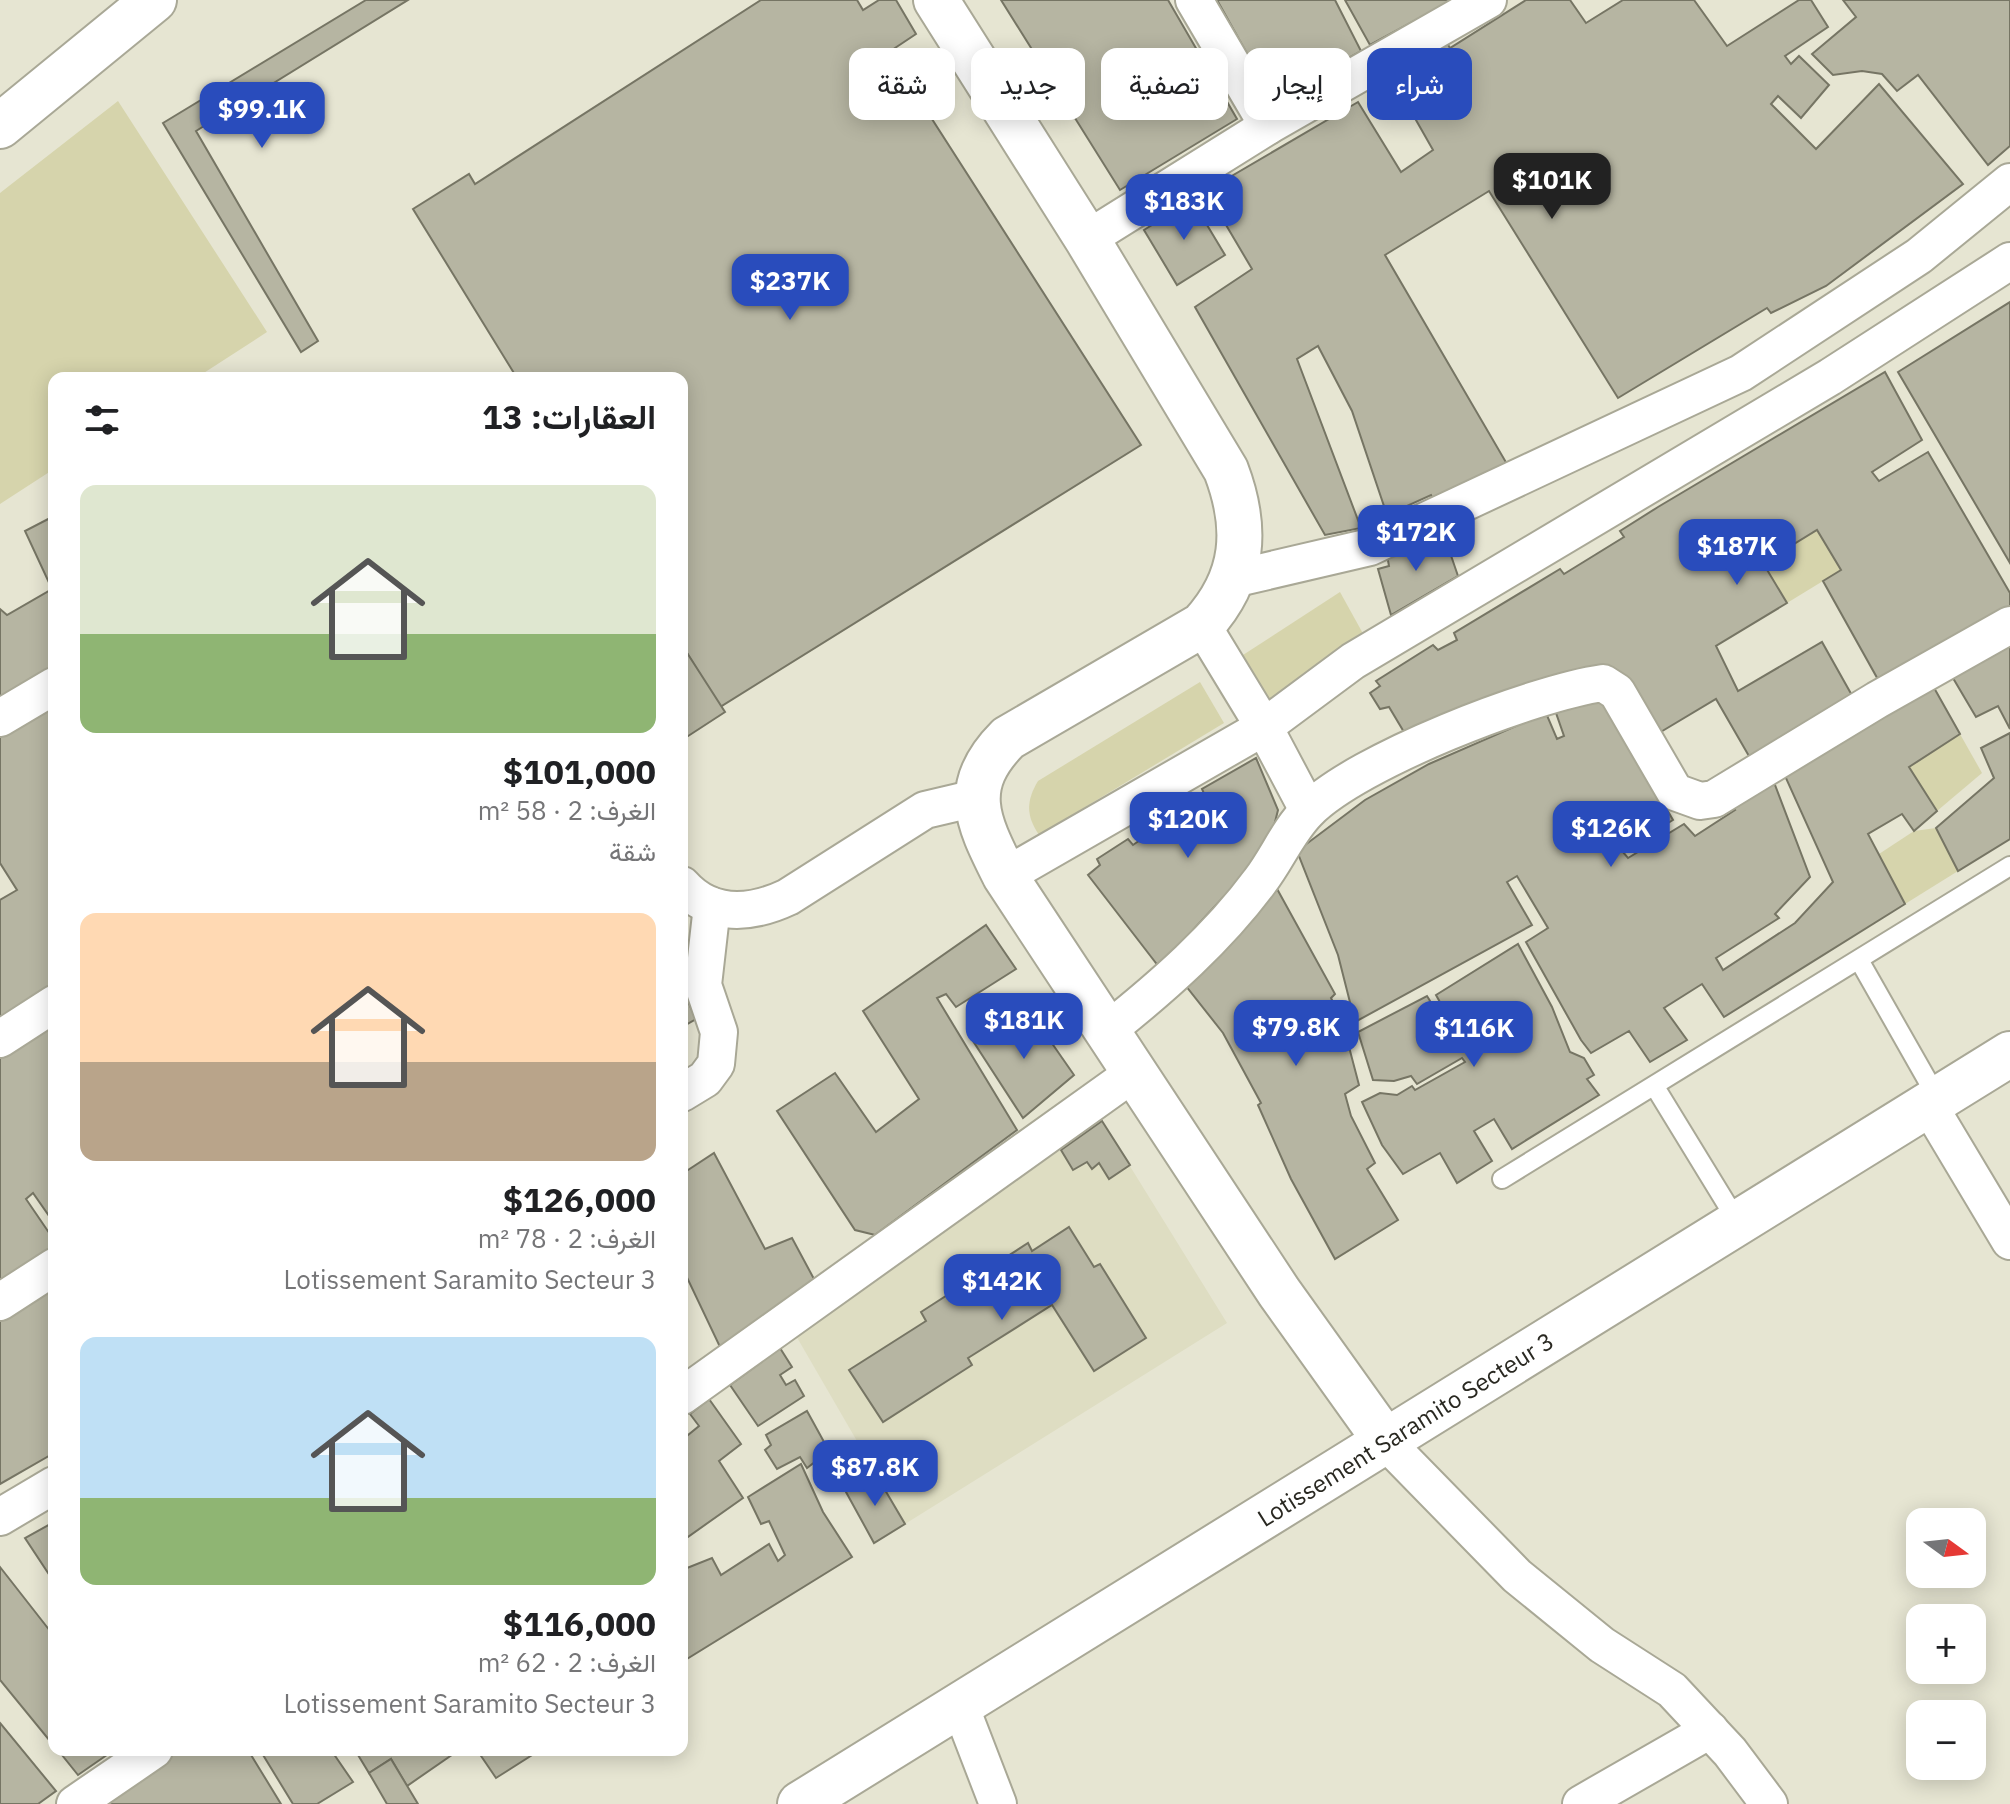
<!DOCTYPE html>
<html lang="ar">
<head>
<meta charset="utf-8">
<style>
	:root { --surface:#fff; --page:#f6f6f6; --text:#202124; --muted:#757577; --accent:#294cbc }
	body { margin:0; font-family:"IBM Plex Sans",Vazirmatn,sans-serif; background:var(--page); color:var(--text); direction:rtl; height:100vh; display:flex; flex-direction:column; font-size:30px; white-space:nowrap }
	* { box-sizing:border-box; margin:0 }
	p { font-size:26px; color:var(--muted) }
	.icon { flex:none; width:44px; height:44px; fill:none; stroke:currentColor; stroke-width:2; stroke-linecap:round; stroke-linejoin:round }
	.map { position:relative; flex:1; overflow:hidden; direction:ltr }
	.panel { position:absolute; left:48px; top:372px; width:640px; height:1384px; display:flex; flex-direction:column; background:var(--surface); border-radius:16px; box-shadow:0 4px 20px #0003; direction:rtl }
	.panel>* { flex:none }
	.guide { position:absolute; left:712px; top:48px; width:760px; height:72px; direction:rtl; display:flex; gap:16px }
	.needle { width:52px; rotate:105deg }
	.controls { position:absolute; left:1906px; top:1508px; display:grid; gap:16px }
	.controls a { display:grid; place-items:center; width:80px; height:80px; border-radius:16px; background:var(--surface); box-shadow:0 4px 20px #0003; font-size:40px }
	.price { position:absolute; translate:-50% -68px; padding:0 18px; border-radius:16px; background:var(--accent); color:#fff; font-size:26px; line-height:52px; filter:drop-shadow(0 2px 4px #0008) }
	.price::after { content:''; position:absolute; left:50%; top:48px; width:24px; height:18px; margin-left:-12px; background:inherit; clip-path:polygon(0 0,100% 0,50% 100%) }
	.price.selected { background:#222; color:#fff }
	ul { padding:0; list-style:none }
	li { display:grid; align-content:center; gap:16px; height:424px; padding:0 32px }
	li span { display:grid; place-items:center; height:248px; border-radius:16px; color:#555 }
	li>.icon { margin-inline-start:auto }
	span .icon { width:144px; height:144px; fill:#fffc; stroke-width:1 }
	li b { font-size:34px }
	h2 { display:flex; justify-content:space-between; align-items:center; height:96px; padding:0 32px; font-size:34px }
	.pill { padding:0 28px; border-radius:16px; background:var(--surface); box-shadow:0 4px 20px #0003; font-size:28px; line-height:72px }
	.pill.selected { background:var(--accent); color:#fff }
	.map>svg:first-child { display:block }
</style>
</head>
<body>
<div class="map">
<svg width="2010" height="1804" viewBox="0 0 2010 1804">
	<rect width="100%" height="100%" fill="#e6e5d2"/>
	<polygon fill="#deddc2" points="1102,1121 1227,1323 905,1524 795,1334"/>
	<g fill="#d6d4ac">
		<polygon points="118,101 267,332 196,378 54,378 54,469 0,504 0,193"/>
		<polygon points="1817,530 1841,570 1787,603 1763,563"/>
		<polygon points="1340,592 1366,639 1268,700 1243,655"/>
		<path d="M1200,682L1224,723L1039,835C1026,816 1026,801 1038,781Z"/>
		<polygon points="1960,734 1982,773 1937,811 1909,767"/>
		<polygon points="1936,828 1958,871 1905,904 1879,854 1914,831"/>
	</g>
	<g fill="#b6b5a2" stroke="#767564" stroke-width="2">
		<polygon points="366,0 408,0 196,131 318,341 301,352 163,123"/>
		<polygon points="761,0 857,0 863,10 879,0 896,0 916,34 889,52 1141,445 720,707 682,645 682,378 517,378 413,209 469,174 475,184"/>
		<polygon points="1001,0 1168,0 1237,119 1120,190"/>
		<polygon points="1217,0 1335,0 1361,51 1273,100"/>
		<polygon points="1345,0 1453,0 1370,45"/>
		<polygon points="1526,0 1570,0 1586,23 1623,0 1694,0 1727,46 1799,0 1811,0 1828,27 1785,56 1791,64 1799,56 1829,85 1801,118 1778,96 1771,104 1816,149 1879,84 1963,184 1826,286 1771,313 1767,308 1618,398 1489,191 1385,255 1507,464 1434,502 1431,495 1387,515 1352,411 1318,346 1297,359 1361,528 1325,535 1195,307 1252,269 1206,191 1358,102 1401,172 1433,150 1391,76 1447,43 1450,48"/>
		<polygon points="1843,0 2010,0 2010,146 1988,165 1918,75 1897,91 1882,74 1862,71 1833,75 1812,54 1856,17"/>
		<polygon points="1192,200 1225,255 1177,285 1144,230"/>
		<polygon points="2010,302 2010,563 1898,372"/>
		<polygon points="1885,372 1922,440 1872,472 1879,481 1928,452 2010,593 2010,607 1880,683 1823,581 1841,570 1817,530 1763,563 1787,603 1716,646 1738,691 1822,642 1854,699 1753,763 1716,699 1659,733 1615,670 1404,732 1389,707 1380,709 1370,693 1380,686 1376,681 1433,645 1438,650 1457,640 1454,633 1560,569 1564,574 1624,537 1620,531 1658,507"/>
		<polygon points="54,516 54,670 0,698 0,609 7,615 52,589 25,531"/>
		<polygon points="1445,538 1458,576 1391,615 1378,569 1389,566 1387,555"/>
		<polygon points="2010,644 2010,729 1998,706 1976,717 1953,678"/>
		<polygon points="682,645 725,712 682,740"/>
		<polygon points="1933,686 1960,734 1909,767 1937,811 1914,831 1902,814 1868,834 1905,904 1724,1017 1702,984 1664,1008 1687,1040 1650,1062 1629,1031 1591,1053 1581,1040 1526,942 1548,928 1517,876 1507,882 1532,925 1355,1022 1338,955 1297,851 1365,800 1429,764 1546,713 1557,739 1564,736 1555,710 1600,694 1673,820 1622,851 1628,858 1684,824 1695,836 1735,810 1731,805 1769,777 1775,785 1810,877 1775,914 1779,918 1716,958 1723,970 1795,923 1833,882 1785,776"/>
		<polygon points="47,706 54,717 54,988 0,1023 0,900 17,890 0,863 0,735"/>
		<polygon points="2010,733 2010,839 1958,871 1936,828 1994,778 1981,748"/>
		<polygon points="1256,758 1278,810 1271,838 1255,863 1159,967 1088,875 1100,865 1097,859 1128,839 1133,845 1143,838 1133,822 1157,806 1168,820 1206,798 1202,789"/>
		<polygon points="1276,887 1335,994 1331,998 1343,1024 1359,1085 1345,1094 1351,1116 1375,1163 1367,1169 1398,1220 1335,1259 1291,1179 1258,1105 1261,1103 1223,1033 1186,986"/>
		<polygon points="986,925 1016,969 956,1007 946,994 937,998 1017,1130 875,1235 855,1230 777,1111 835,1073 876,1132 919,1099 863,1011"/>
		<polygon points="1518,944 1552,1007 1570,1052 1584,1058 1594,1075 1587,1079 1599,1095 1512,1149 1494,1119 1474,1131 1492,1161 1457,1183 1440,1153 1403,1174 1382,1145 1362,1102 1380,1093 1397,1095 1412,1086 1415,1090 1465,1062 1462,1058 1417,1084 1411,1076 1394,1081 1373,1080 1358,1032 1427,996 1458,1046 1463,1043 1436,995"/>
		<polygon points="682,988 696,1019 682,1027"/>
		<polygon points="1026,1006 1074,1075 1023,1118 973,1041"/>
		<polygon points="54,1022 54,1223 33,1193 26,1199 54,1240 54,1248 0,1283 0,1058"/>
		<polygon points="1102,1121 1130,1165 1109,1179 1099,1163 1092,1169 1087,1162 1073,1170 1061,1150"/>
		<polygon points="714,1153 765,1249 792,1238 814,1279 721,1349 682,1267 682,1174"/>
		<polygon points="1069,1227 1094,1267 1100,1264 1146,1338 1094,1371 1052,1305 968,1358 972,1365 883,1422 849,1370 926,1321 921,1312 1028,1243 1032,1251"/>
		<polygon points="54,1282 54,1453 0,1484 0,1313"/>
		<polygon points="780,1348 792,1367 780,1375 786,1385 795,1380 804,1396 758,1426 730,1385"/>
		<polygon points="709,1399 741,1444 719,1461 743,1498 685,1539 682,1440 699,1426 690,1414"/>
		<polygon points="807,1411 829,1451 807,1468 800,1457 777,1469 765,1450 771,1445 766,1435"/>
		<polygon points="801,1464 823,1512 852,1557 682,1662 682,1570 712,1558 721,1575 769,1544 778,1561 785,1555 769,1521 761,1524 748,1497"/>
		<polygon points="875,1473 905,1524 874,1543 846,1492"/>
		<polygon points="54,1522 54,1582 25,1538"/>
		<polygon points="0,1567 54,1636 54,1746 0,1680"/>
		<polygon points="0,1723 56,1791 38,1804 0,1804"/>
		<polygon points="58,1750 114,1750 78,1775"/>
		<polygon points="178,1750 248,1750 281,1804 96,1804"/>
		<polygon points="260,1750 331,1750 353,1782 317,1804 293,1804"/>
		<polygon points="355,1750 459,1750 407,1786 391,1759 369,1773"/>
		<polygon points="477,1750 540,1750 496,1778"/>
		<polygon points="391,1759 418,1804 387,1804 369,1773"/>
	</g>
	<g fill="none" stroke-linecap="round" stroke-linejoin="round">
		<defs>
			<g id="lane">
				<polyline points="1859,960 1938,1099"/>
				<polyline points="1655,1087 1737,1221"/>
				<polyline points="1502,1179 2010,866"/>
			</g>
			<g id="street">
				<polyline points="1194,0 1268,126"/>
				<polyline points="1087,239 1268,126 1488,0"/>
				<polyline points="1233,579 1370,547 1741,373 1919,256 2010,182"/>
				<polyline points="1202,625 1264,727 1308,810"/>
				<polyline points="0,718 54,686"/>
				<polyline points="1005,876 1264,727 1353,661 1830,377 2010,261"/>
				<path d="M682,885C711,918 752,914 788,897L925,810L976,798"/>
				<path d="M1108,1030C1162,987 1218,938 1260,881C1277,859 1288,831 1308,811C1357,761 1533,693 1603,683L1617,692L1675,792L1700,801L1714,799L1877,700L2010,625"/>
				<polyline points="0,1039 54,1004"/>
				<polyline points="682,1093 705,1079 716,1064 719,1032 703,985 712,906"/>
				<polyline points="1928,1104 2010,1241"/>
				<polyline points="0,1302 54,1267"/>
				<polyline points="682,1396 1135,1072"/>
				<polyline points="1387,1443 1517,1576 1602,1645 1672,1690 1730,1752 1769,1804"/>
				<polyline points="0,1517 54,1485"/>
				<polyline points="961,1708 998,1804"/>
				<polyline points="75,1804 154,1750"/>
				<polyline points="1581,1804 1710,1730"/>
			</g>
			<g id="secondary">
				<path d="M936,0L1087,239L1226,470C1248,528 1245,578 1202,625L1008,738C959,787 978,822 1005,876L1279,1292L1387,1443"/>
				<polyline points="0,126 154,0"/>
				<polyline points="800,1804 2010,1054"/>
			</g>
		</defs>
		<use href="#lane" stroke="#a9a896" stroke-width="22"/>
		<use href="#street" stroke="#a9a896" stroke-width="40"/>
		<use href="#secondary" stroke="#a9a896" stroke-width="48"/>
		<use href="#lane" stroke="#fff" stroke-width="18"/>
		<use href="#street" stroke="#fff" stroke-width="36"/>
		<use href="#secondary" stroke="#fff" stroke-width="44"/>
	</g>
	<g text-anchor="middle" stroke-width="7" stroke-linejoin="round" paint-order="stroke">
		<g font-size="24" fill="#292821" stroke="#fff">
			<text transform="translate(1406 1430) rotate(-32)" y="8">Lotissement Saramito Secteur 3</text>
		</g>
	</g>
</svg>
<div class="controls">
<a><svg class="needle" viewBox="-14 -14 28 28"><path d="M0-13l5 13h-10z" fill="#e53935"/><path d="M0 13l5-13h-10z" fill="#757577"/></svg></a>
<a>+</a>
<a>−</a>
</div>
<b class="price" style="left:262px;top:150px">$99.1K</b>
<b class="price selected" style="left:1552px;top:221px">$101K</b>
<b class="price" style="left:1184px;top:242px">$183K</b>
<b class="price" style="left:790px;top:322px">$237K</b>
<b class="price" style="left:1416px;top:573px">$172K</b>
<b class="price" style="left:1737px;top:587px">$187K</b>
<b class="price" style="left:1188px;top:860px">$120K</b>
<b class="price" style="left:1611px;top:869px">$126K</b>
<b class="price" style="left:1024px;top:1061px">$181K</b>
<b class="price" style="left:1296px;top:1068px">$79.8K</b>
<b class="price" style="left:1474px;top:1069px">$116K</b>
<b class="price" style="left:1002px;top:1322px">$142K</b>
<b class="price" style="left:875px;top:1508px">$87.8K</b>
<div class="guide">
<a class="pill selected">شراء</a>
<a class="pill">إيجار</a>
<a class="pill">تصفية</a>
<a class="pill">جديد</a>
<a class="pill">شقة</a>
</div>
<section class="panel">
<h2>العقارات: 13<svg class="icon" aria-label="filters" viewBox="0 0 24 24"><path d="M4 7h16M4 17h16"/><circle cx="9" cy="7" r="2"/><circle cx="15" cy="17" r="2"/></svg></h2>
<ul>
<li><span style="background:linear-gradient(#dfe7d0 60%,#8fb573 0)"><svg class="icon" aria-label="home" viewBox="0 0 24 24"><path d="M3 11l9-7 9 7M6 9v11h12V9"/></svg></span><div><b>$101,000</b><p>الغرف: 2 · 58 m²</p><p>شقة</p></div></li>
<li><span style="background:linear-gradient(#ffd9b3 60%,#b9a48a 0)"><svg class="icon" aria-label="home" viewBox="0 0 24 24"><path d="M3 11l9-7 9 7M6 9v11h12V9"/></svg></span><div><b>$126,000</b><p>الغرف: 2 · 78 m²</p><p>Lotissement Saramito Secteur 3</p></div></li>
<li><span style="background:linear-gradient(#bfe0f5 65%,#8fb573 0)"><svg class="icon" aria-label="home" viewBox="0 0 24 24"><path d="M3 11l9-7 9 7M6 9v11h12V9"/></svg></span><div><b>$116,000</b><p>الغرف: 2 · 62 m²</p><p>Lotissement Saramito Secteur 3</p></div></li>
</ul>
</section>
</div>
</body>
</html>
